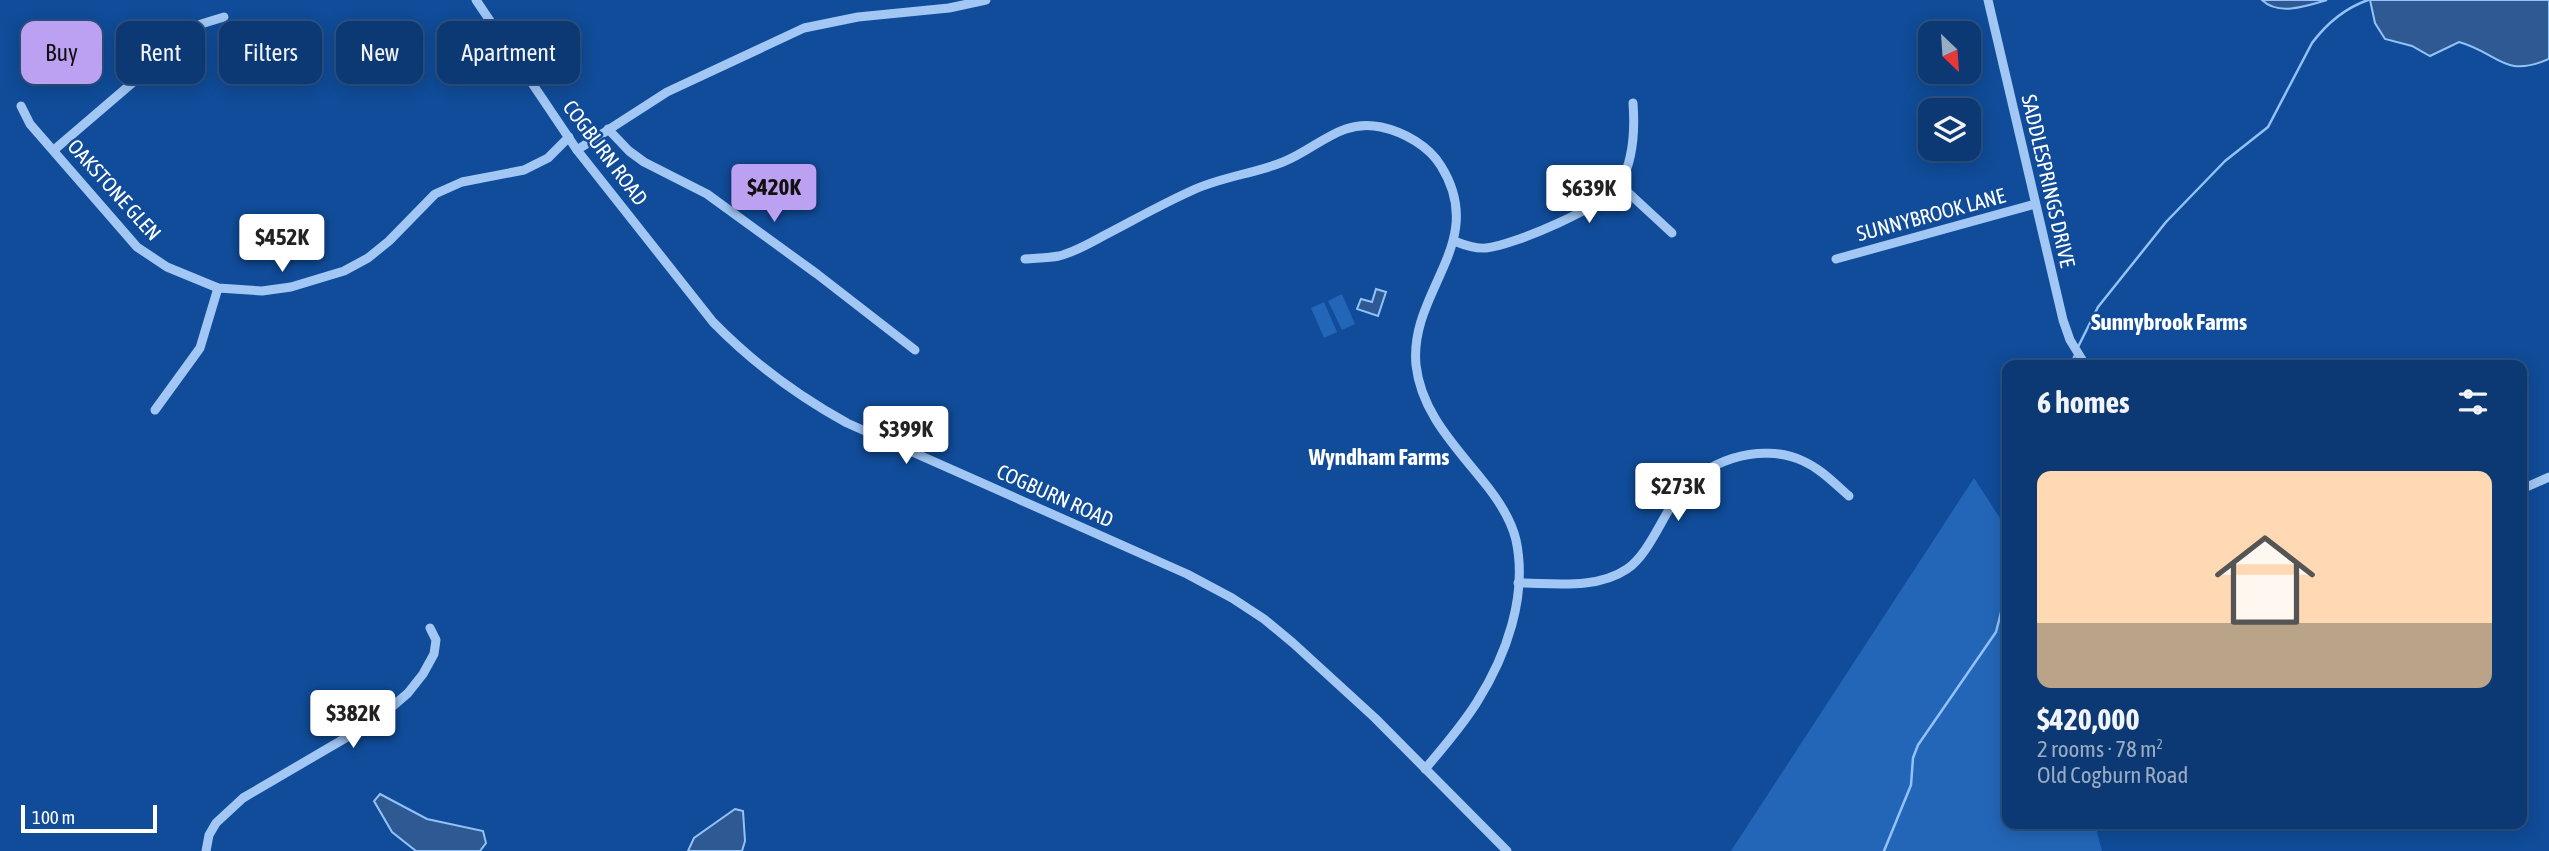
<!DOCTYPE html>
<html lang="en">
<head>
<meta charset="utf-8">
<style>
	:root { --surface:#0c3973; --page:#154078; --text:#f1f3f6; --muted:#9aacc4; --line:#2c5385; --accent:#bca0f2 }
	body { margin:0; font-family:"Asap Condensed",sans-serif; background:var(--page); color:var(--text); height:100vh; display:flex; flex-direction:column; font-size:26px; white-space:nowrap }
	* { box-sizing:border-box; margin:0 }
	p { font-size:23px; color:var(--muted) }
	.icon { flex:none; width:38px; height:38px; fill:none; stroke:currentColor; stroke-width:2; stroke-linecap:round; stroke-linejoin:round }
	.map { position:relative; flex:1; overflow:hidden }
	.drawer { position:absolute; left:2002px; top:360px; width:525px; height:469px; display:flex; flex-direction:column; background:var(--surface); border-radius:14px; box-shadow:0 4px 18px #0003,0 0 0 2px var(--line) }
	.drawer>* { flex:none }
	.guide { position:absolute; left:21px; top:21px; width:665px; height:63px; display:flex; gap:14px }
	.needle { width:46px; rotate:155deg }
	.fabs { position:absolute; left:1918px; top:21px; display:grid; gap:14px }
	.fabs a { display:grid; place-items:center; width:63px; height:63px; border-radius:14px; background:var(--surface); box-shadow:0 4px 18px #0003,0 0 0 2px var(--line); font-size:35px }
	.scale { position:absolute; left:21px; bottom:18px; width:136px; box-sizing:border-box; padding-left:7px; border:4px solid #fff; border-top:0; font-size:19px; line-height:24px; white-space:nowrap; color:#fff; -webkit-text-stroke:5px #104c99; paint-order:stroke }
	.price { position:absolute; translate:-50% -60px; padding:0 16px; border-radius:7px; background:#fff; color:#222; font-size:23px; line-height:46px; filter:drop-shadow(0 2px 4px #0008) }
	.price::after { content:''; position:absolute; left:50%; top:42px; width:21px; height:16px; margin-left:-10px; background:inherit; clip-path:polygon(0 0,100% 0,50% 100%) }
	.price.active { background:var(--accent); color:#111 }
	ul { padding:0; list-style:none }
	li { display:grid; align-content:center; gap:14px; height:371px; padding:0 35px }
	li span { display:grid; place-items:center; height:217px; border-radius:14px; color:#555 }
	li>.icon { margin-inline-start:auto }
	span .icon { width:126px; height:126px; fill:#fffc; stroke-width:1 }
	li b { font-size:30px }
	h2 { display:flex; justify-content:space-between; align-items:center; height:84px; padding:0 35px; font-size:30px }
	.chip { padding:0 24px; border-radius:14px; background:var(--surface); box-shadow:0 4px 18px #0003,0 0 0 2px var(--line); font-size:24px; line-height:63px }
	.chip.active { background:var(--accent); color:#111 }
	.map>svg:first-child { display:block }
</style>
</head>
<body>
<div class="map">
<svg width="2549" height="851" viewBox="0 0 2549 851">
	<rect width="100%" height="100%" fill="#104c99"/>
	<g fill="#2366b8">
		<polygon points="1342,294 1355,324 1342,330 1328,301"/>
		<polygon points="1324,302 1337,332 1324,338 1311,308"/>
		<polygon points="1974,478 2007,529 2007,824 2095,824 2102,851 1731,851"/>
	</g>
	<g fill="#2e5992" stroke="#93c2f8" stroke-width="2">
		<path d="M2262,0H2327C2307,6 2278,16 2262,0Z"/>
		<path d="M2370,0H2549V59C2503,79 2499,53 2459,42L2430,56L2412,46L2385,39L2375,23Z"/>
		<polygon points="1376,289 1386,292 1378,316 1357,309 1361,299 1372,302"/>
		<polygon points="380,794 427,819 483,831 486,843 480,851 416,851 392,832 374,801"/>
		<polygon points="735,809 743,811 745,841 742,851 688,851 694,838"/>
	</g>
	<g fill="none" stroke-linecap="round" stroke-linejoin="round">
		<g stroke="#93c2f8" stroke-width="2.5">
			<path d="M2078,347L2098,307L2166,222L2225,161L2268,127L2312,43C2327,23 2345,8 2368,0"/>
			<polyline points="2070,366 2076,353"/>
			<polyline points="1884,851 1911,785 1913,758 1918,745 1996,632 2007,589"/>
		</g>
		<g stroke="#a2c7f4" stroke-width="9">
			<path d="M476,0L577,150L713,322C752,362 798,396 847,423L1187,574L1232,598L1264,619L1293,643L1375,718L1507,851"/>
			<polyline points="1988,0 2063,320 2070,340 2086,366"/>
			<polyline points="21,106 30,124 137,247 167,267 218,288 262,291 291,287 344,271 368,258 389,241 435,194 462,182 524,170 548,158 569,137"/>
			<polyline points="608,129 629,151 644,162 707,194 817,274 915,350"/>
			<polyline points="54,150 201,24 224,17"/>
			<polyline points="577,150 667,92 804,28 858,17 949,8 986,0"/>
			<polyline points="1620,185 1672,233"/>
			<path d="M1454,241C1464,245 1475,249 1486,248C1512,246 1609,205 1621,182C1634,158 1635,130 1633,103"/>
			<path d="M1025,259C1036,258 1048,258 1059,256C1075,252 1090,243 1105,235C1134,220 1162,204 1191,191C1220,177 1253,174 1283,162C1318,148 1341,118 1381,127C1404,132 1429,146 1441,166C1489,243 1409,290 1416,365C1421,412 1455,446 1483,481C1497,498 1511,519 1516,540C1528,596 1506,656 1477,702C1462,726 1443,748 1425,769"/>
			<polyline points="1836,259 2035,204"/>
			<polyline points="155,410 200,348 218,288"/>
			<polyline points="2522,489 2549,477"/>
			<path d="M1518,583C1553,583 1596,590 1627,569C1647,556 1661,520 1675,500C1701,461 1760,441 1803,461C1821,469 1834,483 1849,496"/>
			<polyline points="206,851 209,835 216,823 243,798 378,719 408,693 423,674 434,654 436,640 430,628"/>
		</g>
	</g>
	<g text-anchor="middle" stroke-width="5" stroke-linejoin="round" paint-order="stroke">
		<g font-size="21" fill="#fff" stroke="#104c99">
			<text transform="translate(605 153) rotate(53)" y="7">COGBURN ROAD</text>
			<text transform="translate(2048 181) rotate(77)" y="7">SADDLESPRINGS DRIVE</text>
			<text transform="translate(114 190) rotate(48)" y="7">OAKSTONE GLEN</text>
			<text transform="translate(1931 215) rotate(-15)" y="7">SUNNYBROOK LANE</text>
			<text transform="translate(1055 496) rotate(24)" y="7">COGBURN ROAD</text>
		</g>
		<g font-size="23" font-weight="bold" fill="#fff" stroke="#104c99">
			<text x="2169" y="330">Sunnybrook Farms</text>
			<text x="1379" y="465">Wyndham Farms</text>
		</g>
	</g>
</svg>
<div class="fabs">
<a><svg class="needle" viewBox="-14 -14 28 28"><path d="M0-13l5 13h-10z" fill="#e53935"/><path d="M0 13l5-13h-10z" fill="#9aacc4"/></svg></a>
<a><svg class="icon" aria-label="layers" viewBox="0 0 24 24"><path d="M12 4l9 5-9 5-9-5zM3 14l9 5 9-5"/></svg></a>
</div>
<div class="scale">100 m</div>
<b class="price active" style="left:774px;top:224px">$420K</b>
<b class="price" style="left:1589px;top:225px">$639K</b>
<b class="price" style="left:282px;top:274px">$452K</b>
<b class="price" style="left:906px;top:466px">$399K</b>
<b class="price" style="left:1678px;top:523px">$273K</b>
<b class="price" style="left:353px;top:750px">$382K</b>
<div class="guide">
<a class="chip active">Buy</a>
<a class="chip">Rent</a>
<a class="chip">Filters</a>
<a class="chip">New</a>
<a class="chip">Apartment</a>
</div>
<section class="drawer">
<h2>6 homes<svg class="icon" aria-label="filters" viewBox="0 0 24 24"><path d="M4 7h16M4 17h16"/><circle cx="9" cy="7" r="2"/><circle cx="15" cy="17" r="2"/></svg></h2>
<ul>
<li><span style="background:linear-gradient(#ffd9b3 70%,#b9a48a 0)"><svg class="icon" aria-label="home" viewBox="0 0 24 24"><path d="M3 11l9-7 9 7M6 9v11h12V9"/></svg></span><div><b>$420,000</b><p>2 rooms · 78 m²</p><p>Old Cogburn Road</p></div></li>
</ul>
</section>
</div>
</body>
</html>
